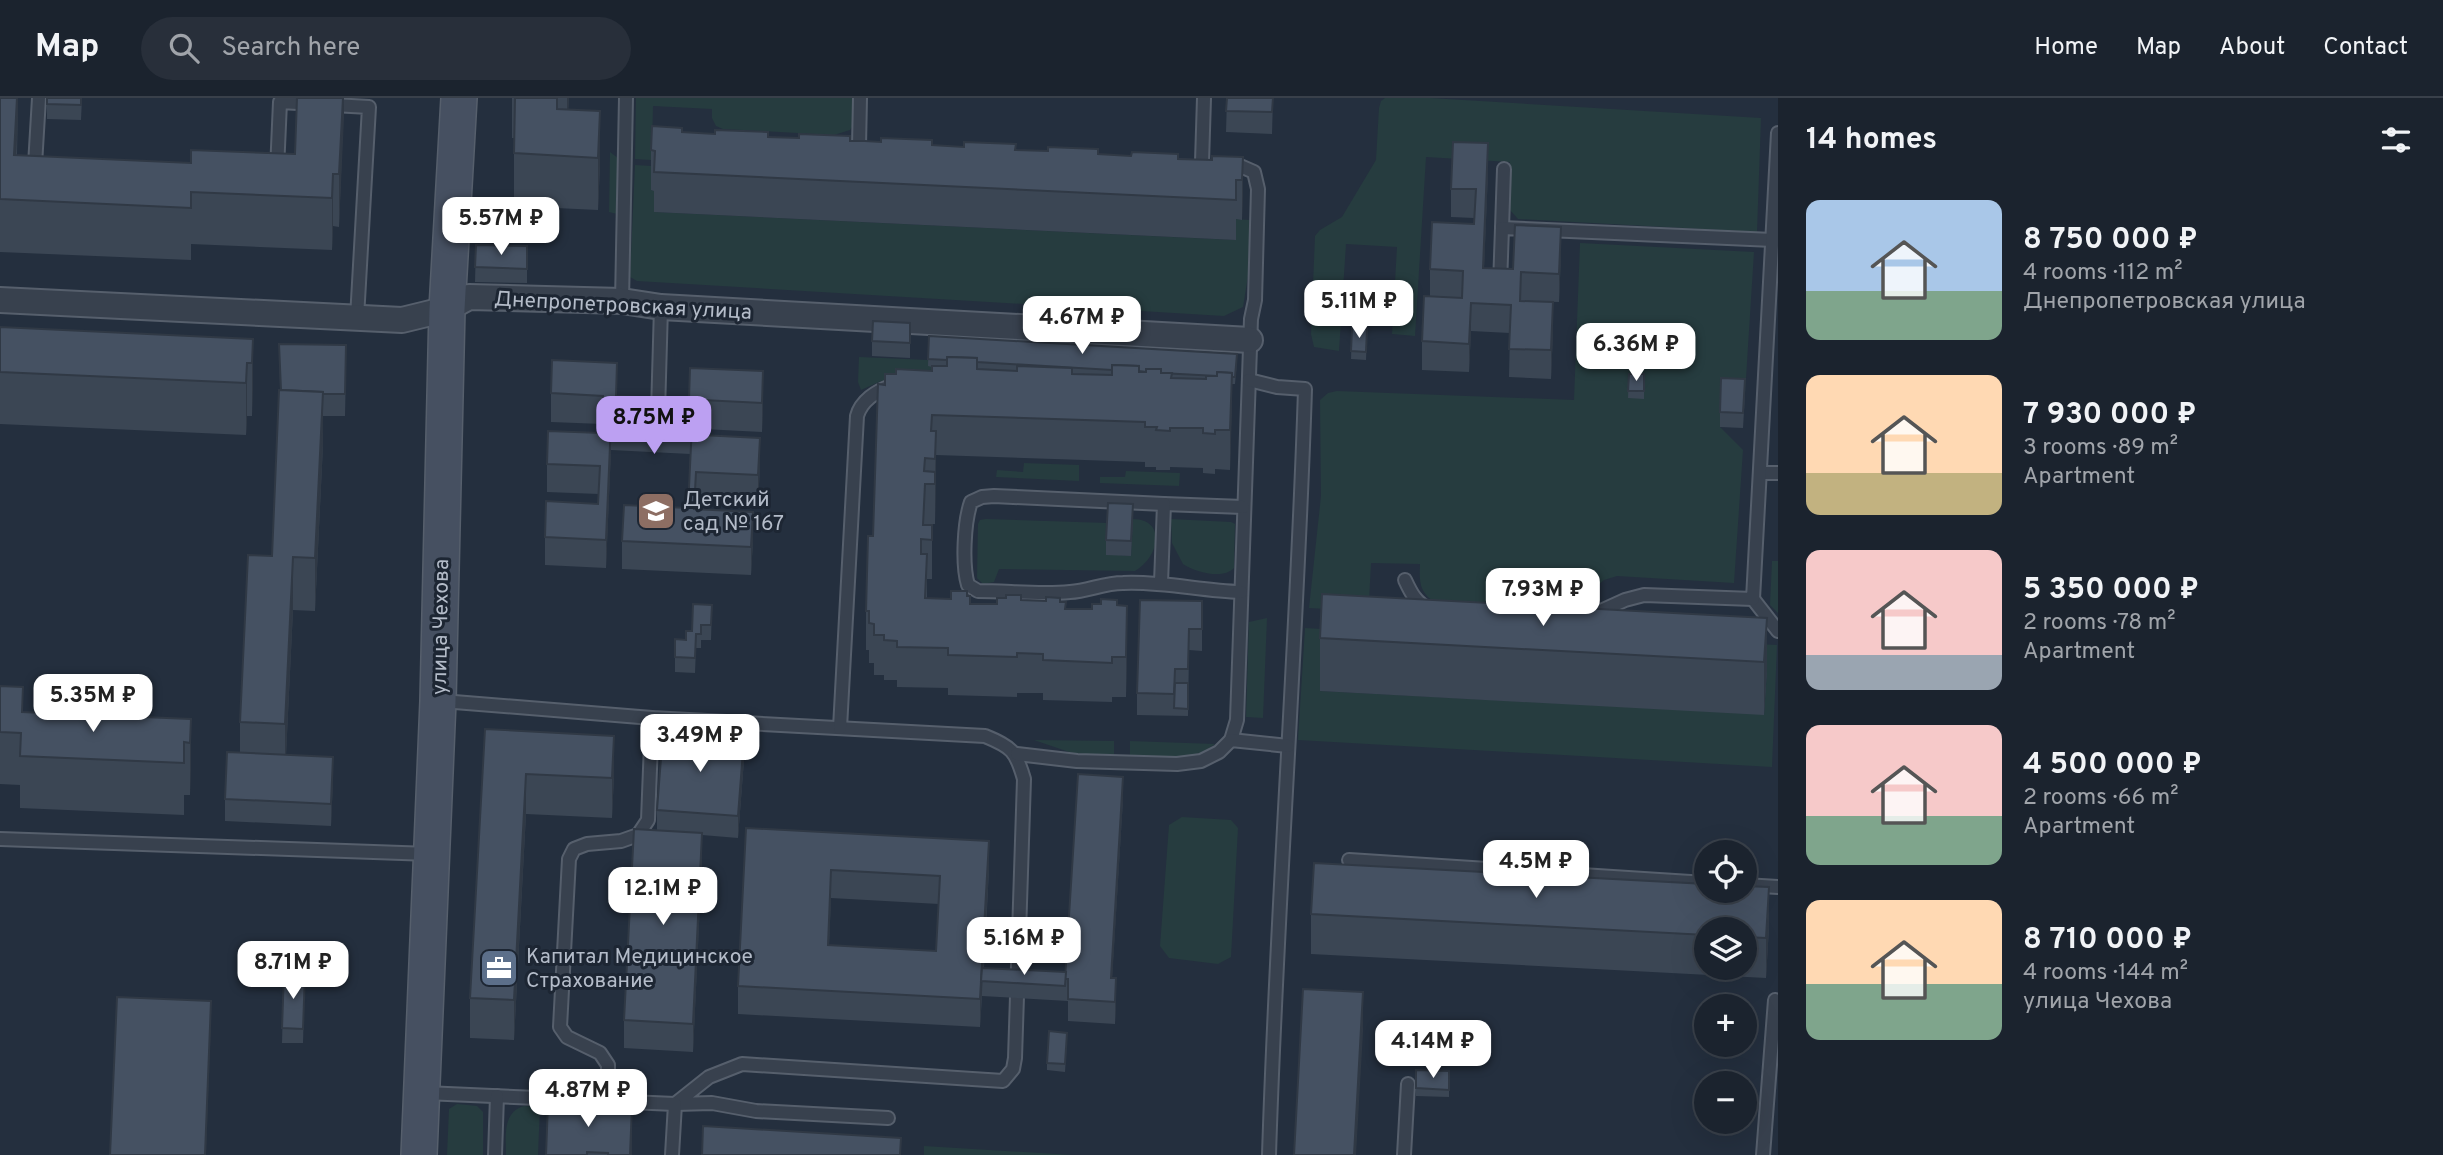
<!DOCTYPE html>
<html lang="en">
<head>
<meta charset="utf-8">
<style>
	:root { --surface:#1b232e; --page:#282f3a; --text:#f1f3f6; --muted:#a0a4aa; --line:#39404a; --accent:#bca0f2 }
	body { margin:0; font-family:Overpass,sans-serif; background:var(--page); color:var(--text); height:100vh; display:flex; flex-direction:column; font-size:26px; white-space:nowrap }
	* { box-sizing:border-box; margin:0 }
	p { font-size:23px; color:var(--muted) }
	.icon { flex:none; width:38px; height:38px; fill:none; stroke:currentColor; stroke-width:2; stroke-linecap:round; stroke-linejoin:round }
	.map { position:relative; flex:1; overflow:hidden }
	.sheet { display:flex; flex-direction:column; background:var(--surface); width:665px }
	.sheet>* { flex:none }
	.fabs { position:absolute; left:1694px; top:742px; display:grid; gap:14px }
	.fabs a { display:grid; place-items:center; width:63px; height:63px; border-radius:50%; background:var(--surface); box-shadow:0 7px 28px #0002,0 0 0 2px var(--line); font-size:35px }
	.price { position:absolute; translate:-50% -60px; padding:0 16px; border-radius:14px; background:#fff; color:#222; font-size:23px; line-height:46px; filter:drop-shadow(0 2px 4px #0008) }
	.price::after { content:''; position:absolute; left:50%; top:42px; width:21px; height:16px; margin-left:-10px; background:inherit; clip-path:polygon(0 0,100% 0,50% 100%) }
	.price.current { background:var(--accent); color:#111 }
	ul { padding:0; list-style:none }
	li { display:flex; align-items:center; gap:21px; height:175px; padding:0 28px }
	li span { display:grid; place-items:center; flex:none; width:196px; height:140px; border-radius:14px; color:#555 }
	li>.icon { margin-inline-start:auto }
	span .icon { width:84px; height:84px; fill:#fffc; stroke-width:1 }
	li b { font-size:30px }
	h2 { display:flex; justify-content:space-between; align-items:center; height:84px; padding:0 28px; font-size:30px }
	header { display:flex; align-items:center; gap:42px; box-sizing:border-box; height:98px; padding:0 35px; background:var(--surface); border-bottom:2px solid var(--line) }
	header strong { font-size:33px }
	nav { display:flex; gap:38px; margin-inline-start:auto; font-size:24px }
	.search { width:490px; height:63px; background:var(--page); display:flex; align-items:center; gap:18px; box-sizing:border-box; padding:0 24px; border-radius:38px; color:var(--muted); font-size:26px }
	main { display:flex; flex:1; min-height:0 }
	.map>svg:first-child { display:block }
</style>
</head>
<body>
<header>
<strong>Map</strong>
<div class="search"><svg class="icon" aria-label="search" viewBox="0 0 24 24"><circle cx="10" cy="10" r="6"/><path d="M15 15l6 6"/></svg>Search here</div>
<nav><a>Home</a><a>Map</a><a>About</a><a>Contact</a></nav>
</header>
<main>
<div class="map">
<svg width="1778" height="1057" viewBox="0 0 1778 1057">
	<rect width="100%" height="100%" fill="#242f3e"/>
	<g fill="#263c3f">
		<polygon points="636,0 855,0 854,26 850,32 834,37 723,31 716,28 712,20 712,11 653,8 652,50 681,64 635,61"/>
		<polygon points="1385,0 1430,0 1761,20 1757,134 1518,121 1510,112 1510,64 1426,59 1415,238 1392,236 1397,149 1346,146 1339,253 1314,249 1311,236 1315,138 1320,132 1342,119 1376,62 1379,10 1381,3"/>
		<polygon points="610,54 618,60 619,65 617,116 609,114"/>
		<polygon points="635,67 652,68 651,92 655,93 655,114 1235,142 1236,121 1250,122 1248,178 1243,209 1224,218 637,183 630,179"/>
		<path d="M1580,145L1754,154L1745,296L1720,329L1743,352L1734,485L1617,478L1604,482L1572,510L1437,506C1420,495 1419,486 1420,466L1371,465L1369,504L1327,511L1309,510L1321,398L1320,302L1328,295L1337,293L1574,302Z"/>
		<polygon points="859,259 928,262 948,269 931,282 896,280 881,283 861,292 858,284"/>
		<polygon points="1024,365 1079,367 1079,383 996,379 997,372 1023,374"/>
		<polygon points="1126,373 1180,375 1179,388 1100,385 1100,379 1125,379"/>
		<path d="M986,421L1107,425L1106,456L1131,458L1133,421C1168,422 1158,460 1135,473L999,471L994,484L983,486L977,480L978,426L980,422Z"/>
		<path d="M1171,421L1231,424L1235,426L1234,470C1223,482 1195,474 1183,466L1172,445Z"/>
		<polygon points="1772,463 1778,463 1778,515 1770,507"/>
		<polygon points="1267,520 1263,620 1246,619 1249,524"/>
		<polygon points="1305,530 1322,531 1320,593 1764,616 1767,572 1730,545 1777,547 1772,669 1298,642"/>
		<polygon points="1034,642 1114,643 1114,658 1072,655"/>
		<path d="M1130,643L1215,646C1191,665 1159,659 1130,658Z"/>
		<polygon points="1182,719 1231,722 1238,730 1231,859 1218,866 1169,860 1160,848 1169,727"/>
		<polygon points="457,1006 477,1008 483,1014 483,1057 447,1057 449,1011"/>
		<path d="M524,1008L540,1009L538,1057H506C506,1039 502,1014 524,1008Z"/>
		<polygon points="924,1048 1073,1057 924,1057"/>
	</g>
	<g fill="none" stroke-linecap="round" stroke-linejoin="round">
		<defs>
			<g id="lane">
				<polyline points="39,0 35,67 42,67"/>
				<polyline points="859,48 860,0"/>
				<polyline points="1202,64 1204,0"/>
				<polyline points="1228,66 1238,67 1254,74 1258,91 1255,202 1251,221 1237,622 1231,642"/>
				<polyline points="277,72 280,4 369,9 357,220"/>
				<polyline points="1502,130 1504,71"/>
				<polyline points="1500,187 1502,130 1773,142"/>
				<polyline points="622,203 626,0"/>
				<path d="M1249,282L1277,289L1305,291C1297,547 1277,802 1269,1057"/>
				<polyline points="658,314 661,209"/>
				<polyline points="1760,375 1778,375"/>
				<polyline points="1164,406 1243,409"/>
				<path d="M1405,482C1411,495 1416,505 1429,511"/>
				<path d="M1161,485L1164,406L994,398L982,399L971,404C964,424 962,467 968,487L978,493C1008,493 1040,497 1070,494C1088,493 1104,485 1123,485C1163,483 1201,493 1241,494"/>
				<polyline points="1753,501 1778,533"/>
				<polyline points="1592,517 1625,502 1644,497 1753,501 1778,35"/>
				<path d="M442,603L652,620L985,638C1012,649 1016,653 1024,681L1015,960L1013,971L1003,983L742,966L709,979L675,1006L712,1005L756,1013L888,1020"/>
				<path d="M840,630L857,318C861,303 876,293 891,288"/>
				<polyline points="1017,656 1077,663 1177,666 1201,663 1219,654 1231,642 1288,648"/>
				<polyline points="0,741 430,756"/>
				<polyline points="1349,762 1706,785"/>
				<polyline points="1745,787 1778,789"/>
				<polyline points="425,995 675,1006 672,1057"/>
				<polyline points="608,1003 608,967 600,955 567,939 560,929 569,761 574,751 587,746 621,743 638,737 648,722 652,620"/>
				<polyline points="495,1057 497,998"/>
				<polyline points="1404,1057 1408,986"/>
				<polyline points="1763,1057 1775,902"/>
			</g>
			<polyline id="street" points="0,202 402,222 447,211 469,199 622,203 661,209 1250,242"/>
			<polyline id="secondary" points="419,1057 438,603 447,211 459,0"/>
		</defs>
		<use href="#lane" stroke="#565f6c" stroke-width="16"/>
		<use href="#street" stroke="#565f6c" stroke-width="28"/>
		<use href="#secondary" stroke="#565f6c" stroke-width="38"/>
		<use href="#lane" stroke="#38414e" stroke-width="12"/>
		<use href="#street" stroke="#38414e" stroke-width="24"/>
		<use href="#secondary" stroke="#465061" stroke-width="35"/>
	</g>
	<g fill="#3b4654" fill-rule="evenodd">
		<polygon points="0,0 18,0 17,57 191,65 295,56 344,0 339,129 333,128 332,152 191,146 191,162 0,154"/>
		<polygon points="47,0 82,0 81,22 47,21"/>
		<polygon points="512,0 569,0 568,12 600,13 600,66 598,112 514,108 514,40 512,40"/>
		<polygon points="1227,0 1273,0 1272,36 1226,34"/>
		<polygon points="682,34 1212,62 1243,59 1242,122 1236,121 1236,142 654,114 654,93 651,92 651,52"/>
		<polygon points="1488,74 1484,170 1513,171 1561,157 1559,204 1521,203 1553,233 1551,281 1509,279 1510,235 1471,233 1469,274 1422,272 1422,243 1430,198 1430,171 1474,126 1474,120 1451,119 1451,91"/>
		<polygon points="476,147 527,148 527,185 475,184"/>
		<polygon points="1352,185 1367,186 1366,216 1352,216"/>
		<polygon points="910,225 910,260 872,258 872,243"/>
		<polygon points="0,229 253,241 252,318 247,318 246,337 0,326"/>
		<polygon points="1352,230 1367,231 1366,262 1351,261"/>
		<polygon points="929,238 1237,263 1235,286 1232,286 1230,372 1215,371 1215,376 1203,375 1203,370 1170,369 1170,372 1156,372 1156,369 1145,369 1145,364 936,357 935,426 925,426 925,427 932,427 932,481 927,481 927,501 951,501 967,498 970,506 997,506 1021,502 1060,504 1066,511 1092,511 1117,507 1127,547 1126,599 1112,599 1112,604 1043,602 1043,595 1017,595 1017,599 948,597 948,590 897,589 897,582 884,582 884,577 874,577 874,565 869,565 869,552 866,552 866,513 873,438 885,287 896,276 932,273 932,269 928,268"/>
		<polygon points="279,246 346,269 345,318 323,318 323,347 315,513 293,512 286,657 333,681 331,728 225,723 225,701 240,655 240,624 272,458 280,292"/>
		<polygon points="1629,276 1644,276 1644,301 1628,300"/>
		<polygon points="551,295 689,301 763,302 762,334 703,331 703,337 760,368 758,405 696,402 695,411 753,442 751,477 622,471 622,443 688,410 690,356 611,352 606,470 545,467 545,439 598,406 599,396 547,394 547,366 601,335 602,326 551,324"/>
		<polygon points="1745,296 1743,330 1720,329 1720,314"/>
		<polygon points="1133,421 1131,458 1106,457 1106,442"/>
		<polygon points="1202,503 1202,553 1189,552 1188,618 1137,617 1137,595"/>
		<polygon points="712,507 711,542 701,542 701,550 696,550 695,575 675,574 675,541 686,542"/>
		<polygon points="1767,520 1767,572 1764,617 1320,593 1320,540"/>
		<polygon points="0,588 23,614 191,621 190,697 184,697 184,717 20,710 20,687 0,686"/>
		<polygon points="485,631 614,677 612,720 526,716 514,942 470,940 470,900"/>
		<polygon points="744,662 738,740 702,737 702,763 693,954 624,950 624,922 657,732 657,712"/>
		<path d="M1123,701L1112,880L1116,902L1115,926L1068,923V903L982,898L980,929L738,916V888L746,730L989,771L984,870L1066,874ZM831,800L939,806L936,853L829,847Z"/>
		<path d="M1311,816L1769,829L1766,880L1311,856ZM1706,831H1745V870H1706Z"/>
		<polygon points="284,874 305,875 303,945 282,945"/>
		<polygon points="1067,942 1065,974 1047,972 1047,965"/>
		<polygon points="1416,972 1449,973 1449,999 1416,998"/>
		<polygon points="632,1037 632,1057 546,1057"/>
	</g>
	<g fill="#303945">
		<polygon points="17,0 18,0 18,20 14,102 14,57"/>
		<polygon points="343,0 344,0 344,20 339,129 339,76"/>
		<polygon points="567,0 569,0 567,42"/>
		<polygon points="600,13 600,66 598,112 598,60"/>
		<polygon points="1488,45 1488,74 1483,198 1483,170"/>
		<polygon points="1243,59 1243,99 1242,122 1242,82"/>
		<polygon points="333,76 333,128 332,152 332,100"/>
		<polygon points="1561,129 1561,157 1559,204 1559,176"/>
		<polygon points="1553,204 1553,233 1551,281 1551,252"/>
		<polygon points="1471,205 1471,233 1469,274 1469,246"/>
		<polygon points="253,241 253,293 252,318 252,265"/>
		<polygon points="247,265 247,318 246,337 246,285"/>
		<polygon points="763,273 763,302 762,334 762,305"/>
		<polygon points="1232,275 1232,314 1230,372 1230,332"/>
		<polygon points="323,294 323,347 315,513 315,460"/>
		<polygon points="611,324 611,352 606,470 606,442"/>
		<polygon points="936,333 936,373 935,426 935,386"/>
		<polygon points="760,340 760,368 758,405 758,377"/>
		<polygon points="753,414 753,442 751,477 751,449"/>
		<polygon points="293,459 293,512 285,679 285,626"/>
		<polygon points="1127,508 1127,547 1126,599 1126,559"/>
		<polygon points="1767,520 1767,572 1764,617 1764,564"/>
		<polygon points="191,621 191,673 190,697 190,645"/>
		<polygon points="614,638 614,677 612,720 612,680"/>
		<polygon points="744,640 744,662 738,740 738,718"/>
		<polygon points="333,659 333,681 331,728 331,706"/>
		<polygon points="526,676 526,716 514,942 514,902"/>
		<polygon points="1123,679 1123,701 1111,901 1111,880"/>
		<polygon points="702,735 702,763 693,954 693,926"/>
		<polygon points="989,743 989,771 980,929 980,901"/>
		<polygon points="831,772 831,800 828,875 828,847"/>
		<polygon points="1769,789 1769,829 1766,880 1766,840"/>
		<polygon points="1116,880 1116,902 1115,926 1115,904"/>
		<polygon points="1363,894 1363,934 1356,1057 1354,1057"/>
		<polygon points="211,903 211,925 206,1057 205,1057"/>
		<polygon points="632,1008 632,1057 630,1057"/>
	</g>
	<g fill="#455162" stroke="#303945" stroke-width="2" fill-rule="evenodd">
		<polygon points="0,0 17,0 14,57 191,65 191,52 295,56 297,0 343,0 339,76 333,76 332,100 191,94 191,110 0,101"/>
		<polygon points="47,0 81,0 81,7 47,6"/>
		<polygon points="515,0 557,0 557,11 600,13 598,60 514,55"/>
		<polygon points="1227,0 1273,0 1272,14 1226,13"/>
		<polygon points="652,28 682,30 682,34 715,36 715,32 768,34 768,39 799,40 799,36 850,38 850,43 865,43 881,44 881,40 932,42 932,47 964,49 964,44 1016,46 1015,52 1048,53 1048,49 1098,51 1098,56 1131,58 1132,54 1178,56 1178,61 1212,62 1212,58 1243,59 1242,82 1236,82 1236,102 654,74 655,53 651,52"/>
		<polygon points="1453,44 1488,45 1483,170 1513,171 1515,127 1561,129 1559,176 1521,174 1520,203 1553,204 1551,252 1509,251 1511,207 1471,205 1469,246 1422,243 1424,198 1462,200 1463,173 1430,171 1432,124 1474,126 1476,91 1451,91"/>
		<polygon points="476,147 527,148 527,171 475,169"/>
		<polygon points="1352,185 1367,186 1366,209 1352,209"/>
		<polygon points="873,223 910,225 910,245 872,243"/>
		<polygon points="0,229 253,241 252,265 247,265 246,285 0,274"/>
		<polygon points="1352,230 1367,231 1366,254 1351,253"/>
		<polygon points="929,238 1237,256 1235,279 1232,279 1232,275 1217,274 1217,278 1161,275 1161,271 1146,271 1146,274 1139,273 1139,268 1112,267 1112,272 977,264 977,260 947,259 947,262 928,261"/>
		<polygon points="279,246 346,247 345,296 323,296 323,294 281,292"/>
		<polygon points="947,259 977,260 977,271 1017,273 1017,268 1072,270 1072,276 1112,277 1112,267 1139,268 1139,274 1146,274 1146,271 1161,271 1161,275 1172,275 1171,280 1206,281 1206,278 1217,278 1217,274 1232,275 1230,332 1215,332 1215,336 1203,335 1203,330 1170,330 1170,333 1156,332 1157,329 1145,329 1145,324 932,317 931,333 936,333 935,361 925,360 924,373 935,374 935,386 925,386 923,427 932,427 932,442 921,441 921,456 927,456 925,500 951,501 951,493 967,493 967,498 970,498 970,506 997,506 997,500 1006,500 1006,497 1021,497 1021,502 1046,503 1046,499 1060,500 1060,504 1066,504 1065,511 1092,511 1092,506 1101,506 1101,501 1117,502 1117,507 1127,508 1126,559 1112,559 1112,565 1043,562 1043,556 1017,555 1017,559 948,557 948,550 897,549 897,543 884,542 884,537 874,537 874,526 869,525 869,513 866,513 868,438 873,438 878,286 885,287 885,276 896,276 896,271 932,273 932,268 947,268"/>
		<polygon points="552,262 617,265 616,298 689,301 690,270 763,273 762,305 703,302 702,337 760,340 758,377 696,374 694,411 753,414 751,449 622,443 624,407 688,410 692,327 611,324 606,442 545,439 546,403 598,406 600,368 547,366 548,333 601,335 603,298 551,295"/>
		<polygon points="1629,276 1644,276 1644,293 1628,293"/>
		<polygon points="1721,280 1745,281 1743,315 1720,314"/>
		<polygon points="279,292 323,294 315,460 293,459 285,626 240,624 248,457 272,458"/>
		<polygon points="1108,405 1133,406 1131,443 1106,442"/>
		<polygon points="1322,496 1767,520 1764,564 1320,540"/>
		<polygon points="1140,502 1202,503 1202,531 1189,531 1188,571 1175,571 1174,596 1137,595"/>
		<polygon points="693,506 712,507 711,527 701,527 701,536 696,536 695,560 675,559 675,541 686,542 686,533 692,533"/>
		<polygon points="1175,585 1188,585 1188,611 1174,610"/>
		<polygon points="0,588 23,589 22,614 191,621 190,645 184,644 184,665 20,658 21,635 0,634"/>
		<polygon points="485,631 614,638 612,680 526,676 514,902 470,900"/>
		<polygon points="663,634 744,640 738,718 657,712"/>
		<polygon points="227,654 333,659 331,706 225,701"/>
		<polygon points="1078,676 1123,679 1111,880 1116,880 1115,904 1068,901 1068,881 1065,881"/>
		<path d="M746,730L989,743L980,901L738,888ZM831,772L940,778L936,853L828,847Z"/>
		<polygon points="634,731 702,735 693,926 624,922"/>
		<polygon points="1314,765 1706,786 1706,793 1745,793 1745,788 1769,789 1766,840 1745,839 1745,831 1706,831 1706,837 1311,816"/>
		<polygon points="982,870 1066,874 1065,888 981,883"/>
		<polygon points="284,874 305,875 303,931 282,930"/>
		<polygon points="1303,891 1363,894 1354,1057 1294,1057"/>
		<polygon points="117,899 211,903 205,1057 110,1057"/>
		<polygon points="1049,933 1067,935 1065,966 1047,965"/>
		<polygon points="1416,972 1449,973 1449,992 1416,990"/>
		<polygon points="548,1005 632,1008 630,1057 608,1057 608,1055 587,1054 587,1057 546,1057"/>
		<polygon points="703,1028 901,1040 900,1057 702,1057"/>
	</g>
	<defs>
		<symbol id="school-square" viewBox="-11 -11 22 22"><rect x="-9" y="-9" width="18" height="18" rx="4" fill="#8d6e63" stroke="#1d2633"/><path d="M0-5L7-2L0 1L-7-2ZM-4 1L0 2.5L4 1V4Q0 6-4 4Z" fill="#fff"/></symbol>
		<symbol id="office-square" viewBox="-11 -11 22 22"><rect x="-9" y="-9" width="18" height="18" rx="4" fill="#5c6f8a" stroke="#1d2633"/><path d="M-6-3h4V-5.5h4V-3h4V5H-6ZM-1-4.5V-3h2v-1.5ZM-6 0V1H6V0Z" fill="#fff"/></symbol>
	</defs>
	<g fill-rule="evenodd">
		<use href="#school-square" x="634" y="391" width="44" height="44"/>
		<use href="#office-square" x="477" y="848" width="44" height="44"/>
	</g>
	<g text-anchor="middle" stroke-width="6" stroke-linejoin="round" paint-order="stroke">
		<g font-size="21" fill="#b4bcc9" stroke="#1d2633">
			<text transform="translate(623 207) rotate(3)" y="7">Днепропетровская улица</text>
			<text transform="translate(440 529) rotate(-89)" y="7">улица Чехова</text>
		</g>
		<g font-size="21" fill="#b4bcc9" stroke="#1d2633" text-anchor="start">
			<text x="683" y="408">Детский<tspan x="683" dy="24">сад № 167</tspan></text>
			<text x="526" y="865">Капитал Медицинское<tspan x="526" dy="24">Страхование</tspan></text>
		</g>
	</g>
</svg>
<div class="fabs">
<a><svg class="icon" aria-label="locate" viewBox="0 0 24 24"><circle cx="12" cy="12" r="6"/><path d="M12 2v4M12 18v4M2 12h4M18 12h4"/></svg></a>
<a><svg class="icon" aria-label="layers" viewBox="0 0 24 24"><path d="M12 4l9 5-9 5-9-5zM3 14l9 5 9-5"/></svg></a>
<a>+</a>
<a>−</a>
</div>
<b class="price" style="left:501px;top:159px">5.57M ₽</b>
<b class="price" style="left:1359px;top:242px">5.11M ₽</b>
<b class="price" style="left:1082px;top:258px">4.67M ₽</b>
<b class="price" style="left:1636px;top:285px">6.36M ₽</b>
<b class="price current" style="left:654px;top:358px">8.75M ₽</b>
<b class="price" style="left:1543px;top:530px">7.93M ₽</b>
<b class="price" style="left:93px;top:636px">5.35M ₽</b>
<b class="price" style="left:700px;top:676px">3.49M ₽</b>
<b class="price" style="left:1536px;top:802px">4.5M ₽</b>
<b class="price" style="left:663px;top:829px">12.1M ₽</b>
<b class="price" style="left:1024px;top:879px">5.16M ₽</b>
<b class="price" style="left:293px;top:903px">8.71M ₽</b>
<b class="price" style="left:1433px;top:982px">4.14M ₽</b>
<b class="price" style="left:588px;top:1031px">4.87M ₽</b>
</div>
<section class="sheet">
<h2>14 homes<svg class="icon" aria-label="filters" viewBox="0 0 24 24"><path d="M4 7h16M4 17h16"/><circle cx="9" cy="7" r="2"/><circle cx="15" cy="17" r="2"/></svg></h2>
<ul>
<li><span style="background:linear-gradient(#a9c7e8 65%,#7fa58c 0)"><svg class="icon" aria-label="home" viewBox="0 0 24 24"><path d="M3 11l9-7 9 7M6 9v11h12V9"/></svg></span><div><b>8 750 000 ₽</b><p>4 rooms · 112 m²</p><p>Днепропетровская улица</p></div></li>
<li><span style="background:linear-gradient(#ffd9b3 70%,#c2b280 0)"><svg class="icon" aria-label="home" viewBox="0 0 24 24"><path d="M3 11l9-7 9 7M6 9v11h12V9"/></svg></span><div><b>7 930 000 ₽</b><p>3 rooms · 89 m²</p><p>Apartment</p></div></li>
<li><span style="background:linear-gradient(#f6c9c9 75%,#9aa5b1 0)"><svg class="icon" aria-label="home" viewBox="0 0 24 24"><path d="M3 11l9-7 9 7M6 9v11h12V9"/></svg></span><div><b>5 350 000 ₽</b><p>2 rooms · 78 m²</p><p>Apartment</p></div></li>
<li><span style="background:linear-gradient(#f6c9c9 65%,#7fa58c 0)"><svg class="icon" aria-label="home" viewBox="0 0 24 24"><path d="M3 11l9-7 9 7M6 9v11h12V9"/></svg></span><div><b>4 500 000 ₽</b><p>2 rooms · 66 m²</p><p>Apartment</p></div></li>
<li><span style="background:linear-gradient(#ffd9b3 60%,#7fa58c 0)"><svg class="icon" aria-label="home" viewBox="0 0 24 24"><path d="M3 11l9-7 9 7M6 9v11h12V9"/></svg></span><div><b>8 710 000 ₽</b><p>4 rooms · 144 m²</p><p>улица Чехова</p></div></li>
</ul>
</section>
</main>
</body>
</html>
